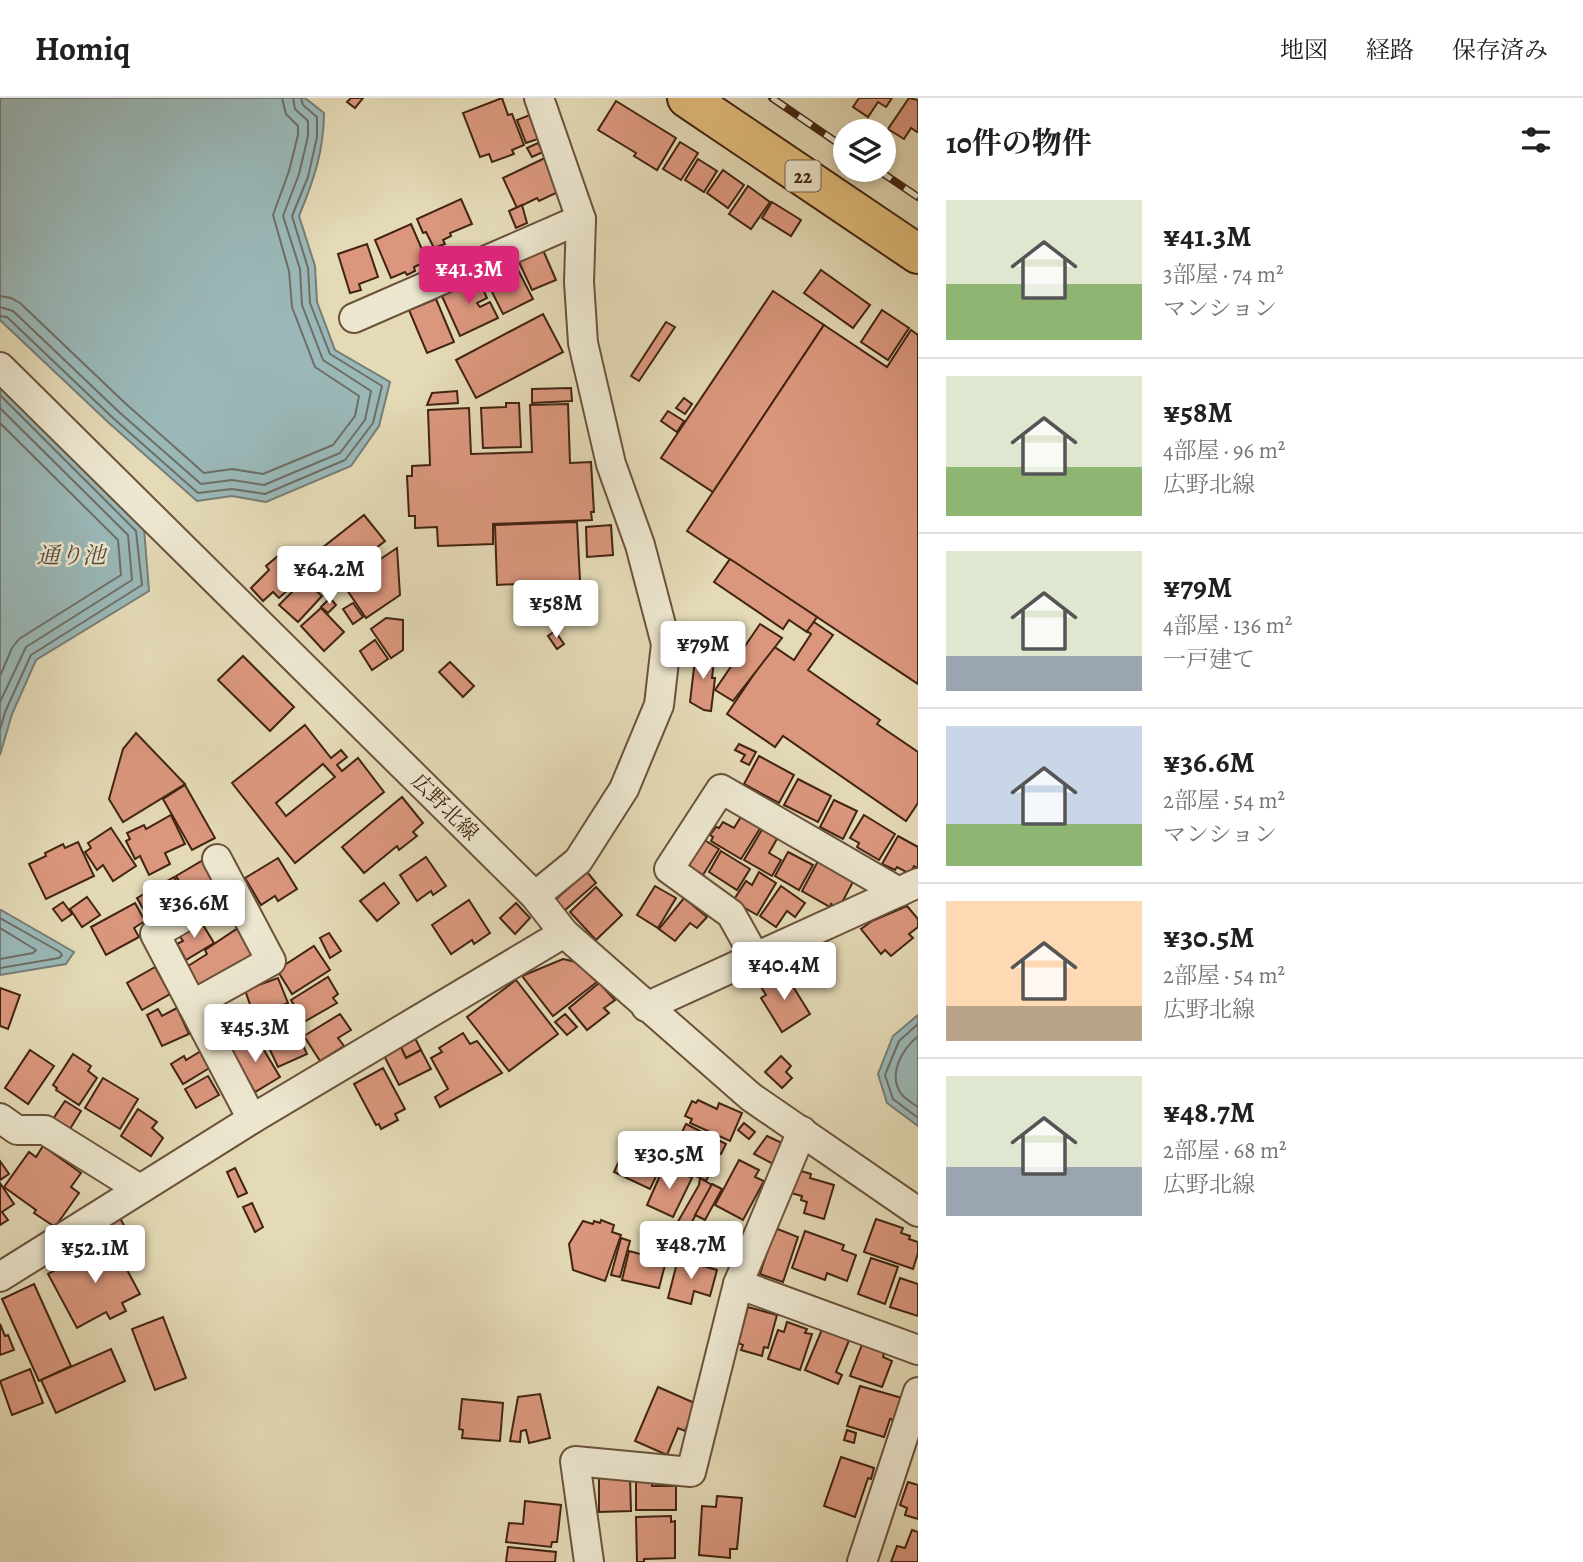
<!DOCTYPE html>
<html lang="ja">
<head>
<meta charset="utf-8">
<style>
	:root { --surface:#fff; --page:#f6f6f6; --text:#202124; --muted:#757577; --line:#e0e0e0; --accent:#db2777 }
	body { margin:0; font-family:Alegreya,"Noto Serif JP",serif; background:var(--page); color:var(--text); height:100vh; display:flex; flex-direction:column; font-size:26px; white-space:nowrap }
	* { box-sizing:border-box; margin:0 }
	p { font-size:23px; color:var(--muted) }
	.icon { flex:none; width:38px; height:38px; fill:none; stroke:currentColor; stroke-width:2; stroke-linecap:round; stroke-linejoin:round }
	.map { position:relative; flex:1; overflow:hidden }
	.drawer { display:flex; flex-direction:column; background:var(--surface); width:665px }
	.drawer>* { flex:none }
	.tools { position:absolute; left:833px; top:21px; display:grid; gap:14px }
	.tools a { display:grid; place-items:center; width:63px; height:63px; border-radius:50%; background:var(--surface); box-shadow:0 4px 10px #0003; font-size:35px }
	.price { position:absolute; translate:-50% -60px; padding:0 16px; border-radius:7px; background:#fff; color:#222; font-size:23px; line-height:46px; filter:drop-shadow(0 2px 4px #0008) }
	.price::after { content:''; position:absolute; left:50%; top:42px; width:21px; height:16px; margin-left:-10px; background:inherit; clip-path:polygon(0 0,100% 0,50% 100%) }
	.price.on { background:var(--accent); color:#fff }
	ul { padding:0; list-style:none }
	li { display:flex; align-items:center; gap:21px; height:175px; padding:0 28px }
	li+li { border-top:2px solid var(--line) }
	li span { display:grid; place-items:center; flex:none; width:196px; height:140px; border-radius:0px; color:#555 }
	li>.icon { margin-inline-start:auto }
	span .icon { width:84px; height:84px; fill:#fffc; stroke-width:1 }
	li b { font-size:30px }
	h2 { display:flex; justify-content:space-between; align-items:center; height:84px; padding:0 28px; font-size:30px }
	header { display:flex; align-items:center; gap:42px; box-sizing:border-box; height:98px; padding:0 35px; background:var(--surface); border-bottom:2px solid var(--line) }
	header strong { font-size:33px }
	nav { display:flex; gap:38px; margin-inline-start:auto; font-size:24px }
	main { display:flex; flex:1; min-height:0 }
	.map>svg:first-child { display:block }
</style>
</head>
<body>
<header>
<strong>Homiq</strong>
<nav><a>地図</a><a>経路</a><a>保存済み</a></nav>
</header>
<main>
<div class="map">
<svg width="918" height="1464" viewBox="0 0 918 1464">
	<rect width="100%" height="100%" fill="#e4dab6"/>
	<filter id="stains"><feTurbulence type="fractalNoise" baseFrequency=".00286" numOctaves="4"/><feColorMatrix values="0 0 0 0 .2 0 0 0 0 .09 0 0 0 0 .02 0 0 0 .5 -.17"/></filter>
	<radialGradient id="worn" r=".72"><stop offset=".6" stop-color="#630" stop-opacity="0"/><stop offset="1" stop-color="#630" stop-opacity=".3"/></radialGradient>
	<g fill="#9ab8b8" stroke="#777d75" stroke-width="2">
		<path d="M0,0H305L324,15C324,53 313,84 299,118L315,168L317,204L335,252L390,284L379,328L351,368L266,404L232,398L197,403L109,325L0,222Z"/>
		<polygon points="0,288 144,430 149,493 36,562 12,616 0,657"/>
		<polygon points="0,812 1,812 74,854 66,866 0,877"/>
		<polygon points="918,917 918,1028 887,1005 878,976 893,938"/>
	</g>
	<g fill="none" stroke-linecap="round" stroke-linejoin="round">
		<g stroke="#6e6e64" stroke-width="2">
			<polyline points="0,198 11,200 20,205 126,306 204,375 232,371 263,376 333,347 355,318 359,298 315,269 292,209 289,173 273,117 289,73 298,37 298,28 286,16 282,0"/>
			<polyline points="0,209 13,213 119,314 201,386 232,382 264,387 340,355 365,322 371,293 323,262 302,207 300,171 283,118 299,76 308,38 308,23 295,11 293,0"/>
			<polyline points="0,218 7,219 113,320 198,395 232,391 265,396 345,362 373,325 382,288 330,256 310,205 308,170 292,118 308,79 317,39 317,19 303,7 301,0"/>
			<polyline points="0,297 136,433 142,487 31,557 5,614 0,632"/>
			<polyline points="0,310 128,437 132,482 26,549 0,604"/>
			<polyline points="0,325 118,442 121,477 19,541 12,550 0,578"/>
			<polyline points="0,820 60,854 62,857 59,860 0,870"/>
			<polyline points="0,830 36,852 33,855 0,861"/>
			<polyline points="918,926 899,943 885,977 893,1001 918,1020"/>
			<path d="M918,938C903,951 888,974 900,994C903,1000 912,1005 918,1009"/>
		</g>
	</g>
	<g fill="#db977e" stroke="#422411" stroke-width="2" fill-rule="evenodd">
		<polygon points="351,0 363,0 355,10 347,4"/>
		<polygon points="502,0 508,17 512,16 524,47 512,52 514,56 492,64 489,56 480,59 463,15"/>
		<polygon points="859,0 892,0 886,9 878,4 868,19 853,9"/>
		<polygon points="909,0 918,2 918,32 917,34 911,30 904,41 888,31"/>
		<polygon points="616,3 676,40 657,72 634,58 636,55 598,32"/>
		<polygon points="535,15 544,39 526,45 517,22"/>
		<polygon points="680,44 698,55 681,82 663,71"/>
		<polygon points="538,45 543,54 532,59 527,50"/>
		<polygon points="547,59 558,94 539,103 537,100 517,110 503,80"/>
		<polygon points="698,61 717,73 704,94 685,82"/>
		<polygon points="723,72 744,87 728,110 707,95"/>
		<polygon points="748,88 770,104 751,131 729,116"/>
		<polygon points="461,101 472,126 450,135 451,138 443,142 445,146 434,150 426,134 423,135 417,121"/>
		<polygon points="772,104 801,122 791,138 762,120"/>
		<polygon points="522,107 527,125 516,130 509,113"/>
		<polygon points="411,126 427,163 414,169 415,173 407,177 405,174 391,180 375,142"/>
		<polygon points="367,146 378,179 359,186 361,192 350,195 338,156"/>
		<polygon points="543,152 556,182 532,192 518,162"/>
		<polygon points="515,166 533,201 503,216 492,194 499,190 493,178"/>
		<polygon points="821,172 870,207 853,230 804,195"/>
		<polygon points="480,177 485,187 482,189 487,200 477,205 480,209 490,204 498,220 460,238 441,196"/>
		<polygon points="773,193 824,227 713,394 661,360"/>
		<polygon points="436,201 454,244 427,255 409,212"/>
		<polygon points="882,212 909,230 888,262 861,244"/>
		<polygon points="543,216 563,254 476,300 456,262"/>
		<polygon points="666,224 675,229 639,283 631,278"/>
		<polygon points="824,227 887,269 911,232 918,237 918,586 687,433"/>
		<polygon points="571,290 572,303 532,305 532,291"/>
		<polygon points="457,293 458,305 427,307 432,295"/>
		<polygon points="684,300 692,306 685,316 676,310"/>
		<polygon points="506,305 519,305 521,349 483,350 481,310 506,309"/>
		<polygon points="568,306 570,365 591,364 594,414 591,414 592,422 493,426 493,446 438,448 437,429 415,430 415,418 409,418 407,378 412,378 412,368 430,367 428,312 469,310 471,356 532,354 530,307"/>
		<polygon points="668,313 684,323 677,334 661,323"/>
		<polygon points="364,417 385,443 333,484 320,467 316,471 308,461"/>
		<polygon points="577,424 580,483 497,487 495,427"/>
		<polygon points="611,427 613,457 587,459 586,429"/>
		<polygon points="397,450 400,497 366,520 343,486"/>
		<polygon points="287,456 306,476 279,500 273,494 263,503 251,490 269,472 266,468 279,457 282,460"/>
		<polygon points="730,461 817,519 807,534 789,522 783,531 714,484"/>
		<polygon points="304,482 322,498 298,524 279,507"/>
		<polygon points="330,500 336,507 328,515 321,509"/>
		<polygon points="353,505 363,519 353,526 343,511"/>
		<polygon points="321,510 344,534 324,553 301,528"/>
		<polygon points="386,520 403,522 403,552 391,560 371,531"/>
		<polygon points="814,524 833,537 808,572 880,622 877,626 918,654 918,705 906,723 783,638 775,649 727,616 773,548 794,562 811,536 807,533"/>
		<polygon points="760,526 782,540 733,603 715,592"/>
		<polygon points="706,531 710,550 699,553 695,533"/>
		<polygon points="555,533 564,546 557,551 548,538"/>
		<polygon points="375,542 388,561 372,572 360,553"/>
		<polygon points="696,553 715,555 712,580 715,580 711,613 704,612 690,604"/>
		<polygon points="243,558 294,609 270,633 218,582"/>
		<polygon points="450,564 474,588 463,599 439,574"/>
		<path d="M305,627L331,660L341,652L347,659L337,667L342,673L358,660L384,694L295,765L232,685ZM323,666L335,679L286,718L276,705Z"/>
		<polygon points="136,635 185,686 123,724 109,701 123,651"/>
		<polygon points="739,646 756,654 749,667 741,663 745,657 735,652"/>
		<polygon points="759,658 794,677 779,705 744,686"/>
		<polygon points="798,681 831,698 818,724 784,707"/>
		<polygon points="185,687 215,740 192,752 163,701"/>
		<polygon points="402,699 423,725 413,734 417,738 399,752 397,748 364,775 342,749"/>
		<polygon points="834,702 857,713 843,741 820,729"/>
		<polygon points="171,717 185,746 165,755 170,766 149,777 140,758 135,761 126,743 130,741 127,735 144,727 146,731"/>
		<polygon points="742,717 761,729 741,761 711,743 713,739 710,737 716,729 719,730 723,724 734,730"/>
		<polygon points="864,717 895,736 879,762 857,749 859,745 850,740"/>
		<polygon points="111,730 136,768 113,783 103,767 97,772 85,754 91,750 88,745"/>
		<polygon points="763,730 778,739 769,755 781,762 772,778 744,762"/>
		<polygon points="898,738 918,749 918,770 914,768 910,776 897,769 895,772 882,766"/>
		<polygon points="701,740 719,751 703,777 684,766"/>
		<polygon points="78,744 94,778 46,801 29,766 46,758 45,755 63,746 65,750"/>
		<polygon points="721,753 750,771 737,792 709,774"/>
		<polygon points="788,754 813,767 799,792 775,778"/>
		<polygon points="426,759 446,788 433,797 431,793 417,803 400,777"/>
		<polygon points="278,760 297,791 278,803 275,798 261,807 245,780"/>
		<polygon points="205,761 218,785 190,802 176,778"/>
		<polygon points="818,763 854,782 839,810 831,806 830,809 802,793"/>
		<polygon points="587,774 596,785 564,813 555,802"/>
		<polygon points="759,774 776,785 757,817 733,803 746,783 752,787"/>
		<polygon points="174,779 188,804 157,822 151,811 145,814 137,800"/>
		<polygon points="384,785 399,805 377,823 360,803"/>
		<polygon points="655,788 676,800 658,830 637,817"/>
		<polygon points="781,788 805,805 795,819 787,813 776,829 760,818"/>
		<polygon points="596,789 622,817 596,842 570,814"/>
		<polygon points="87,799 100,817 82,829 70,811"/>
		<polygon points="684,800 707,819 697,830 690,825 675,843 659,831"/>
		<polygon points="469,802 490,835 474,846 472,842 451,856 432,827"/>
		<polygon points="63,804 72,816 62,823 53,811"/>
		<polygon points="135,805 145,823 134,830 139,839 106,857 91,829"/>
		<polygon points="516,805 530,820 515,836 500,820"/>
		<polygon points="907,808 918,821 918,829 909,836 913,840 891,858 885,852 881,856 861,831 872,823"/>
		<polygon points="200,822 214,845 186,862 177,846 183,843 178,836"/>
		<polygon points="238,830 254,856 197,891 185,870 207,856 205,852"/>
		<polygon points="329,835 341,853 330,860 320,840"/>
		<polygon points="314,848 330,872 292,896 277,872"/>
		<polygon points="563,861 576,864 597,884 553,918 522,878"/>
		<polygon points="155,869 170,896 142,912 127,885"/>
		<polygon points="784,874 810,916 782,934 761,900 766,897 761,889"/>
		<polygon points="328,879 338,896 333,900 337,905 304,924 291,902"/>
		<polygon points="278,880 288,905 254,918 245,892"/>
		<polygon points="516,882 558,936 509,973 467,919"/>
		<polygon points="599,885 615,902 604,910 609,915 587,932 569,910"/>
		<polygon points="0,890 20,897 8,931 0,928"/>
		<polygon points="177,910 189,936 162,948 147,917 158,911 162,918"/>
		<polygon points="288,914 307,956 278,969 263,937 275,932 271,922"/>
		<polygon points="340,916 351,932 338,940 344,948 320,963 304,938"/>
		<polygon points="565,916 577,929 567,937 555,924"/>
		<polygon points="412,934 421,952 406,960 397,942"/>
		<polygon points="463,935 470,946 477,943 502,975 440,1009 435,999 448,991 431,960 442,954 439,950"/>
		<polygon points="245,941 251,949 259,944 280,979 255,994 229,950"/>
		<polygon points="398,943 406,960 421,952 431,971 399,987 381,952"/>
		<polygon points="30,952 54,968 28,1006 5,990"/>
		<polygon points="201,953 211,969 183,986 171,966 184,958 186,962"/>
		<polygon points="73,956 91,968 88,973 97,980 79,1007 56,992 57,990 53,987"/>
		<polygon points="781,958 791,968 786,974 792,980 782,990 765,974"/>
		<polygon points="383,970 405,1011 395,1016 398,1022 381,1031 379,1026 376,1027 354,986"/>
		<polygon points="208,978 219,997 196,1010 185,991"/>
		<polygon points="103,980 138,1001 120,1031 85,1010"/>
		<polygon points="698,1002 717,1011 719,1005 742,1015 730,1043 690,1025 692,1021 685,1018 692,1003 696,1005"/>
		<polygon points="65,1003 81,1013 70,1031 53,1021"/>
		<polygon points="138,1011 157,1024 152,1030 163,1040 151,1058 121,1038"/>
		<polygon points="744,1025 755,1034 749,1041 738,1032"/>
		<polygon points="686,1026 726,1046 721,1056 714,1053 703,1075 709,1077 706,1083 667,1064"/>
		<polygon points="767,1038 782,1045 777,1055 780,1057 775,1067 754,1056"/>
		<polygon points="639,1039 659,1048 654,1058 664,1062 650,1091 614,1074 627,1045 634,1048"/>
		<polygon points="43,1048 81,1075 71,1089 79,1095 55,1129 34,1115 36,1112 4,1089 29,1054 36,1059"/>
		<polygon points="739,1062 759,1072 755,1079 764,1083 743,1122 715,1107"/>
		<polygon points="0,1063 9,1076 0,1082"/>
		<polygon points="665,1066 692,1080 673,1119 647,1107"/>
		<polygon points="235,1070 247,1095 238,1099 227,1074"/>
		<polygon points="798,1072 811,1076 810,1080 834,1087 824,1121 804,1115 807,1104 801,1102 802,1098 791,1095"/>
		<polygon points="700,1080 712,1087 687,1133 676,1127 699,1087"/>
		<polygon points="0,1085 14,1106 2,1114 8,1122 0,1127"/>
		<polygon points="712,1086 722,1091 705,1122 695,1117"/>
		<polygon points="252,1105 263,1129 255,1134 243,1109"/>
		<polygon points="120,1120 126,1131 107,1141 101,1130"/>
		<polygon points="876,1121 903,1130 901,1135 910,1138 909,1141 918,1144 918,1155 913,1171 864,1154"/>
		<polygon points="601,1122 614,1127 612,1134 621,1137 605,1183 573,1172 569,1146 583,1123 593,1126 594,1123 600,1125"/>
		<polygon points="775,1130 798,1139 783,1184 760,1176"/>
		<polygon points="805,1133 844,1147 842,1152 856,1157 847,1183 827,1175 825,1182 792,1170"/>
		<polygon points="621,1140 630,1143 620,1179 611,1177"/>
		<polygon points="111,1142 140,1196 122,1205 126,1213 110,1221 106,1214 77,1230 48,1176"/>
		<polygon points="646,1150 668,1155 659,1190 622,1182 629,1153 644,1157"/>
		<polygon points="871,1160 898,1169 885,1206 858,1196"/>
		<polygon points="678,1161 717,1172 710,1198 694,1193 691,1206 668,1200"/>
		<polygon points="900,1180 918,1186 918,1218 890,1209"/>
		<polygon points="34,1186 71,1268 39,1283 2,1201"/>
		<polygon points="748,1209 777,1217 768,1250 764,1249 762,1258 741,1252 743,1247 738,1245"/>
		<polygon points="163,1219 186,1280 155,1292 132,1231"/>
		<polygon points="787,1224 807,1231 805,1235 812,1236 800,1272 768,1261 778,1232 784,1234"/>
		<polygon points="0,1226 5,1238 8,1237 14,1252 0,1257"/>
		<polygon points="823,1229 850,1240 836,1274 842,1277 838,1286 805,1272"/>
		<polygon points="863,1244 885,1252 883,1259 892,1263 882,1289 850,1278"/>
		<polygon points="111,1251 125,1283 56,1315 41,1282"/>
		<polygon points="30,1271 43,1305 12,1317 0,1283"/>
		<polygon points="860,1288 902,1300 894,1322 890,1321 884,1339 847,1328"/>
		<polygon points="658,1289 697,1306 685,1333 678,1330 667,1357 635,1343"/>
		<polygon points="540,1296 550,1340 529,1345 526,1332 521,1333 520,1344 510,1343 518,1299"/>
		<polygon points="462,1301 503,1305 500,1343 462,1340 463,1332 459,1331"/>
		<polygon points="847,1332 856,1335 854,1345 844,1342"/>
		<polygon points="841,1359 874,1370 871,1381 868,1380 855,1419 824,1408"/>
		<polygon points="630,1379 631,1413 599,1414 599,1380"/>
		<polygon points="636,1380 652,1380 652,1388 676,1388 676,1412 636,1412"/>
		<polygon points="908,1384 918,1387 918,1421 905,1417 907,1410 900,1407"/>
		<polygon points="717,1398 742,1400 737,1451 730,1451 730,1460 699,1457 702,1408 716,1409"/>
		<polygon points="525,1403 561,1407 557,1444 552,1444 551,1449 506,1444 509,1425 523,1426"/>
		<polygon points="671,1418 671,1424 675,1423 675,1460 644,1461 644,1464 637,1464 636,1419"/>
		<polygon points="912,1432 918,1434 918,1464 891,1464 897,1448 905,1450"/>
		<polygon points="508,1449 556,1454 555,1464 506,1464"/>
	</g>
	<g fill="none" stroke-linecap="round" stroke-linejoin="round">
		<defs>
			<g id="minor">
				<polyline points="354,220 581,121"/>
				<polyline points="0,269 535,798 564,835 751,999 918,1114"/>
				<polyline points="233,791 155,836 252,1021"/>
				<polyline points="535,798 578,763 624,691 659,607 666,546 640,447 611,366 583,245 579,184 581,121 539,0"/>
				<polyline points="755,859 731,816 669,771 721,691 899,794"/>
				<polyline points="192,907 271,863 217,761"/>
				<polyline points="646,909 918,785"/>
				<polyline points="0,1020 17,1032 45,1032 138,1090"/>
				<polyline points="0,1179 252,1021 564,835"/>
				<polyline points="738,1186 918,1252"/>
				<polyline points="589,1464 575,1363 691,1374 738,1186 802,1033"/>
				<polyline points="862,1464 918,1294"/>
			</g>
			<polyline id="primary" points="687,0 918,156"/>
		</defs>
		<use href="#minor" stroke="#6a523a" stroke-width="32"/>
		<use href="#primary" stroke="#422411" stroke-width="42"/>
		<use href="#minor" stroke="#ede7d0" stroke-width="28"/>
		<use href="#primary" stroke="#e2bd7b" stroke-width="38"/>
		<defs>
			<g id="rail">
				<polyline points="772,0 845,50"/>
				<polyline points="878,72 918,99"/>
			</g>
		</defs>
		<use href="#rail" stroke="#422411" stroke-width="8"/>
		<use href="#rail" stroke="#ede7d0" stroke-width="5" stroke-dasharray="16" stroke-linecap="butt"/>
	</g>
	<g text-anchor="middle" stroke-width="5" stroke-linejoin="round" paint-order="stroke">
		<rect fill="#ede7d0" stroke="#755e4a" stroke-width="2" x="785.5" y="62.5" width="35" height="31" rx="5"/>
		<g font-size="19" font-weight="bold" fill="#422411">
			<text x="803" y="85">22</text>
		</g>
		<g font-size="21" fill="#422411" stroke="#ede7d0">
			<text transform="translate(445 709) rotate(45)" y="7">広野北線</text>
		</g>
		<g font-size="23" font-style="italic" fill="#58493b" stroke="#ede7d0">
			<text x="71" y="465">通り池</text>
		</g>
	</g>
	<rect width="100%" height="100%" filter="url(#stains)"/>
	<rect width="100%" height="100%" fill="url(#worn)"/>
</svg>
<div class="tools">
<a><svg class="icon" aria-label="layers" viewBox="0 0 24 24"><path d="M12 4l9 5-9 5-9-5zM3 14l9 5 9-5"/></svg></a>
</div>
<b class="price on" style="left:469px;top:208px">¥41.3M</b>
<b class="price" style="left:329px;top:508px">¥64.2M</b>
<b class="price" style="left:556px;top:542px">¥58M</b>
<b class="price" style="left:703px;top:583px">¥79M</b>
<b class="price" style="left:194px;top:842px">¥36.6M</b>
<b class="price" style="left:784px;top:904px">¥40.4M</b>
<b class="price" style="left:255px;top:966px">¥45.3M</b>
<b class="price" style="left:669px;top:1093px">¥30.5M</b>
<b class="price" style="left:691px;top:1183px">¥48.7M</b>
<b class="price" style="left:95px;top:1187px">¥52.1M</b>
</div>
<section class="drawer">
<h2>10件の物件<svg class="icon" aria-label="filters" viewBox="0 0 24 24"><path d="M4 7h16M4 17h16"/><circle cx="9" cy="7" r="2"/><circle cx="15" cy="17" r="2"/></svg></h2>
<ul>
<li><span style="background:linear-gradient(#dfe7d0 60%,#8fb573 0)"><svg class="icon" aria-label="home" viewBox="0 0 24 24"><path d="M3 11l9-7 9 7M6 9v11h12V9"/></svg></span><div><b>¥41.3M</b><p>3部屋 · 74 m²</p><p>マンション</p></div></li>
<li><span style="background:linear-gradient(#dfe7d0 65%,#8fb573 0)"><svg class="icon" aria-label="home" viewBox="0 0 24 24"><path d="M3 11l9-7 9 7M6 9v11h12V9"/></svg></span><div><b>¥58M</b><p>4部屋 · 96 m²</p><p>広野北線</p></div></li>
<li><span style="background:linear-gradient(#dfe7d0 75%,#9aa5b1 0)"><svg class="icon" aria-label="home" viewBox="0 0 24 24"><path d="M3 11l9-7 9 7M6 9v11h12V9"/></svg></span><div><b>¥79M</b><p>4部屋 · 136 m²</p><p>一戸建て</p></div></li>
<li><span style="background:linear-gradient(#c9d6e8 70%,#8fb573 0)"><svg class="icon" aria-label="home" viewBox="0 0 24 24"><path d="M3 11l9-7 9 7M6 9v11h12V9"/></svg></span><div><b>¥36.6M</b><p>2部屋 · 54 m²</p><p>マンション</p></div></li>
<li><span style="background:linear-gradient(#ffd9b3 75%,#b9a48a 0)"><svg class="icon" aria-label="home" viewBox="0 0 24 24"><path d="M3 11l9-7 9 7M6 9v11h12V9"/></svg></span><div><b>¥30.5M</b><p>2部屋 · 54 m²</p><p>広野北線</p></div></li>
<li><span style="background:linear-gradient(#dfe7d0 65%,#9aa5b1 0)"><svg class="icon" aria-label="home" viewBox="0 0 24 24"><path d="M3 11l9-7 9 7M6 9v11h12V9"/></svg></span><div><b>¥48.7M</b><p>2部屋 · 68 m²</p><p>広野北線</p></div></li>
</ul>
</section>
</main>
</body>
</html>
